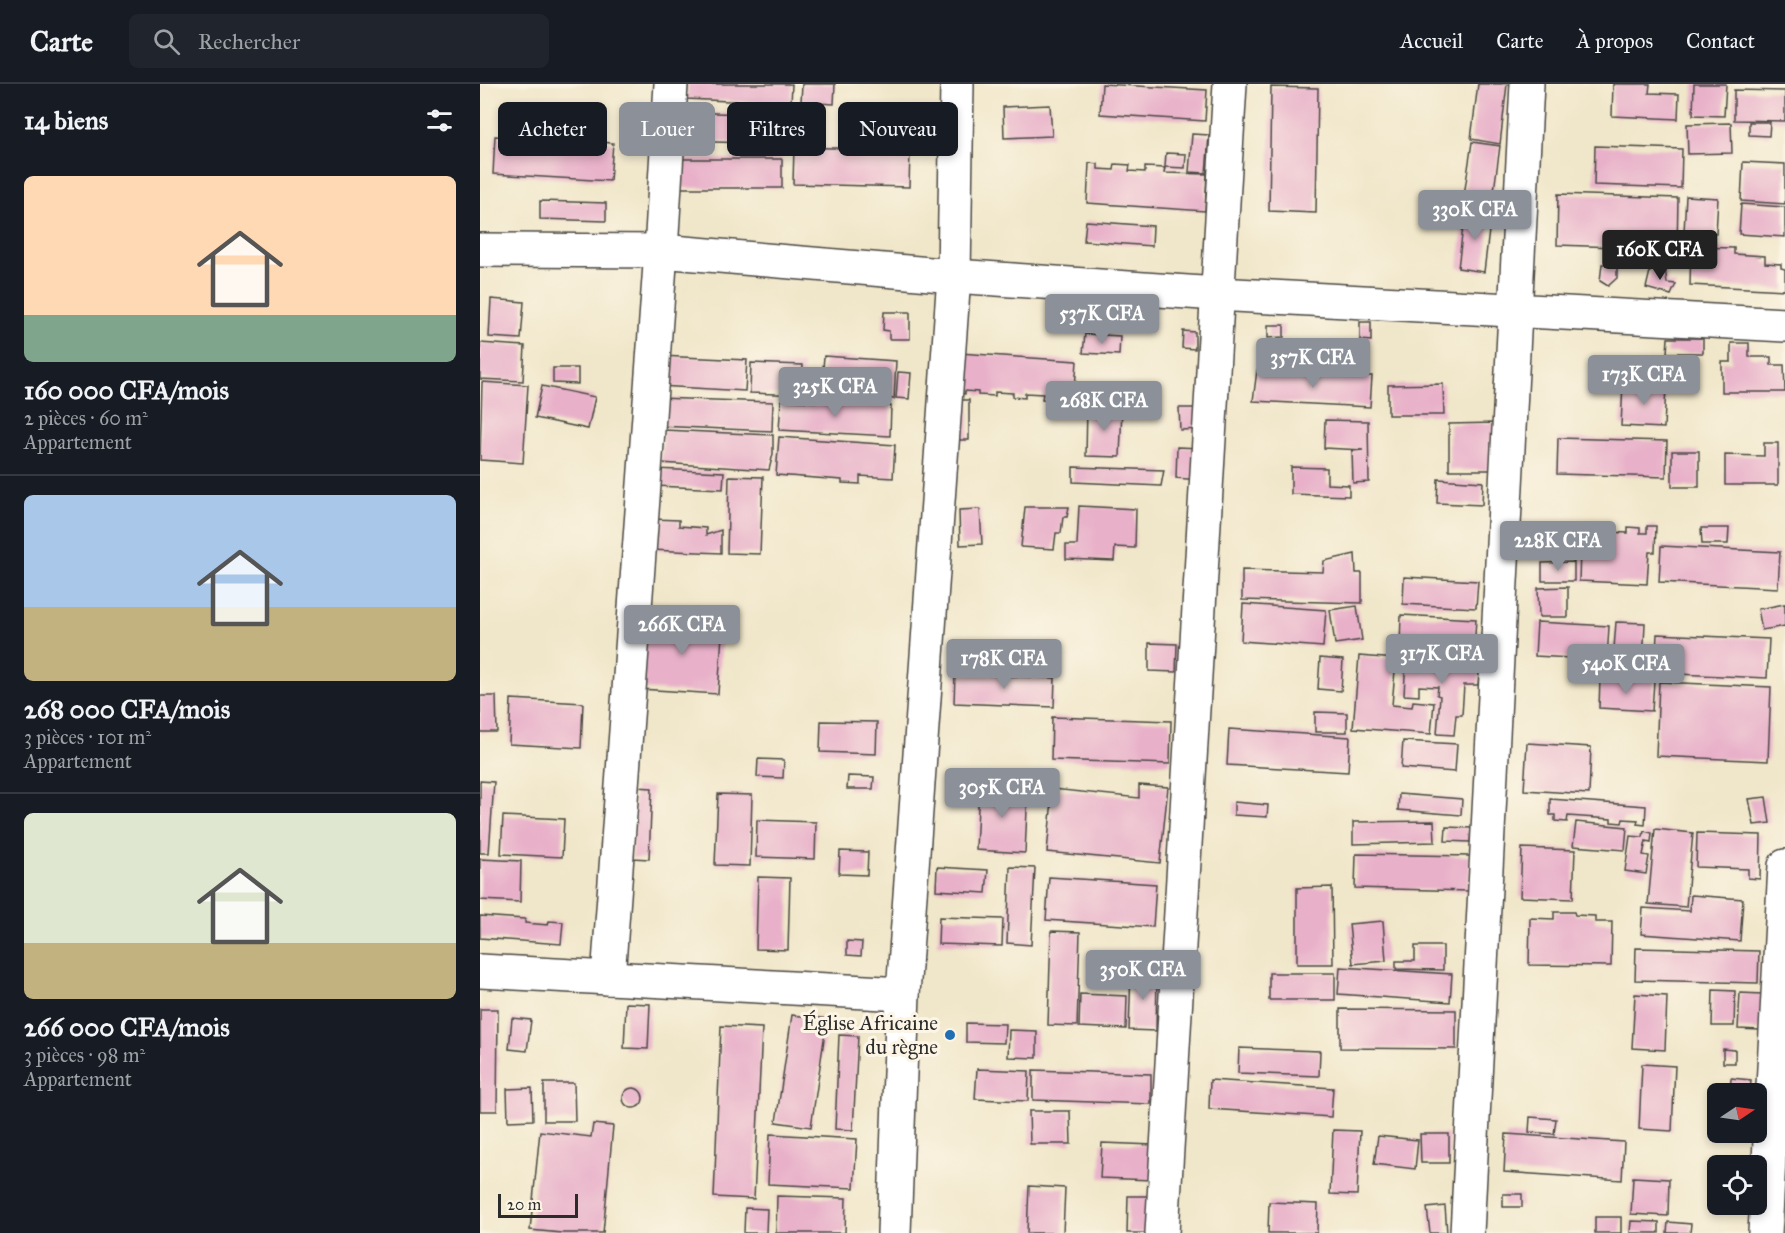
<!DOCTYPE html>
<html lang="fr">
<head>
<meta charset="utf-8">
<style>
	:root { --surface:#171b24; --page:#20242c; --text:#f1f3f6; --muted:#9ea1a6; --line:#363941; --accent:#8c9099 }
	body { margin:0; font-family:"IM FELL Great Primer",serif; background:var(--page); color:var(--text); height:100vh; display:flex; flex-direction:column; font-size:22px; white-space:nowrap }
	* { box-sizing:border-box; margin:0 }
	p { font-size:20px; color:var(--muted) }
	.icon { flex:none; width:33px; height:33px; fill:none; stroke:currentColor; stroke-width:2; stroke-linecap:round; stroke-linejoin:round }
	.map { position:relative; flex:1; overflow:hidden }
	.side { display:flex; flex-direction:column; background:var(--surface); width:480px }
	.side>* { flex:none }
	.guide { position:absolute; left:18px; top:18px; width:570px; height:54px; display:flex; gap:12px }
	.needle { width:39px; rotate:77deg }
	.tools { position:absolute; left:1227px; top:999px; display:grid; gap:12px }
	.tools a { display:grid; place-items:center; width:60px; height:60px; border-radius:9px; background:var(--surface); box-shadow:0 3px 9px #0003; font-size:30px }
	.scale { position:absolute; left:18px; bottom:15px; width:80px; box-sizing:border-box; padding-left:6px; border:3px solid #2b2b2b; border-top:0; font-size:16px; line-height:21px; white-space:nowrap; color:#2b2b2b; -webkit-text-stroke:4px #fcf5e5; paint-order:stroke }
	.price { position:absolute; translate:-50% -51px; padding:0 14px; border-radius:6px; background:var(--accent); color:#fff; font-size:20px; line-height:39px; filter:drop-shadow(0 2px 3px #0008) }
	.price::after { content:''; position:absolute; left:50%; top:36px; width:18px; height:14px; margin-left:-9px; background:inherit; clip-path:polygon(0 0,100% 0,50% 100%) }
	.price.selected { background:#222; color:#fff }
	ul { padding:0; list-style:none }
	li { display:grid; align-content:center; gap:12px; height:318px; padding:0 24px }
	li+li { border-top:2px solid var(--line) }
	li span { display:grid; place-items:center; height:186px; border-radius:9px; color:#555 }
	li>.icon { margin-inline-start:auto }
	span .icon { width:108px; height:108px; fill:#fffc; stroke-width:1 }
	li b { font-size:26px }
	h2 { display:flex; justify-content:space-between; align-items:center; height:72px; padding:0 24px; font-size:26px }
	.tag { padding:0 21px; border-radius:9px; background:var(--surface); box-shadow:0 3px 9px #0003; font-size:21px; line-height:54px }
	.tag.selected { background:var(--accent); color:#fff }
	header { display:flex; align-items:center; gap:36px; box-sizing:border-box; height:84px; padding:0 30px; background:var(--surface); border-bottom:2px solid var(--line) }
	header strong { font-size:28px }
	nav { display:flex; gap:33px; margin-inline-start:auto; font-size:21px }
	.search { width:420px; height:54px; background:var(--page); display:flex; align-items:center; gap:15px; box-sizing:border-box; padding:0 21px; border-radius:9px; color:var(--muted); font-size:22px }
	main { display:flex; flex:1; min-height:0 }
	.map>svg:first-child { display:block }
</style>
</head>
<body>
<header>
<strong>Carte</strong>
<div class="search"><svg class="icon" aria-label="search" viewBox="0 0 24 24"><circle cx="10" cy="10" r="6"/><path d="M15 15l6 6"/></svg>Rechercher</div>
<nav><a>Accueil</a><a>Carte</a><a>À propos</a><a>Contact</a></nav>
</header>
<main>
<section class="side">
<h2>14 biens<svg class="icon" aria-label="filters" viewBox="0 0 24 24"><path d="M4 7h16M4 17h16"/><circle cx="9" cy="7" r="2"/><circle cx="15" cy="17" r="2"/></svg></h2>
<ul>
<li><span style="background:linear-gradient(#ffd9b3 75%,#7fa58c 0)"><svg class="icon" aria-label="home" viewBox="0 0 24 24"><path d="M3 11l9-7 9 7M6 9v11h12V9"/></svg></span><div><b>160 000 CFA/mois</b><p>2 pièces · 60 m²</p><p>Appartement</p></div></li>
<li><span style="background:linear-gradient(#a9c7e8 60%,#c2b280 0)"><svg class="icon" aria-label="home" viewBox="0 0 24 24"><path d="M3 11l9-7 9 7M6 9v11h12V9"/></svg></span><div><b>268 000 CFA/mois</b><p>3 pièces · 101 m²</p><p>Appartement</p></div></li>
<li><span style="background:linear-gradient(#dfe7d0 70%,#c2b280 0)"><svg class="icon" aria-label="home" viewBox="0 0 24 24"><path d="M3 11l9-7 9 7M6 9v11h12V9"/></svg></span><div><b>266 000 CFA/mois</b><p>3 pièces · 98 m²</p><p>Appartement</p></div></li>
</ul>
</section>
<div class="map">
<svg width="1305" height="1149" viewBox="0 0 1305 1149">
	<rect width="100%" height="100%" fill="#fcf5e5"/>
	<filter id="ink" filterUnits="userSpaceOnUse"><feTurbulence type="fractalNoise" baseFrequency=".0167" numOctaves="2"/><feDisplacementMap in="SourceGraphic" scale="12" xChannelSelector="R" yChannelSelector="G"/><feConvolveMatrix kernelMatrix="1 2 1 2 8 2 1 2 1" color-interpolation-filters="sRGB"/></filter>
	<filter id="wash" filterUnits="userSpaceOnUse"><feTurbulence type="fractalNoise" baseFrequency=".008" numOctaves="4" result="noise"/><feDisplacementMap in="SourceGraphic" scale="24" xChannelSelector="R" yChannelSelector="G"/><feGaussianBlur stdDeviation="1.35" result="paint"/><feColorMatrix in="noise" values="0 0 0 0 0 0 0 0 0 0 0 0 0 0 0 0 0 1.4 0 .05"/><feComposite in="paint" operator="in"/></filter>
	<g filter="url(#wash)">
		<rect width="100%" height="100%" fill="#f0e6c9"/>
		<g id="blocks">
			<g fill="#e8b1c9">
				<polygon points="208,0 312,0 311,20 207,15"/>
				<polygon points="322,0 355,0 354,20 321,18"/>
				<polygon points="622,0 727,6 725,37 620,30"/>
				<polygon points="998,0 1027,0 1020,60 991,55"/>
				<polygon points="1133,0 1170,0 1169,9 1199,10 1198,35 1132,32"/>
				<polygon points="1214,0 1246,0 1244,32 1213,31"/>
				<polygon points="791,3 838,4 836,129 789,127"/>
				<polygon points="1254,6 1305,7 1305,37 1254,36"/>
				<polygon points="570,21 572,52 524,54 523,23"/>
				<polygon points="196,28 309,31 308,60 196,57"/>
				<polygon points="1269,38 1290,38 1289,52 1269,51"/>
				<polygon points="1251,39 1252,69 1208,70 1207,40"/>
				<polygon points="712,50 729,51 726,89 709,88"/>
				<polygon points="15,52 133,59 130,97 13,90"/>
				<polygon points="992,58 1020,62 1011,129 982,125"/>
				<polygon points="1115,62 1202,65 1201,104 1114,101"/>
				<polygon points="314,63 430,66 429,103 313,100"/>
				<polygon points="686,69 706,70 705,84 685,83"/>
				<rect x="201" y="75" width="101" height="29"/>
				<polygon points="1263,78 1305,80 1305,120 1261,117"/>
				<polygon points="609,79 618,80 618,85 634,86 635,80 650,81 649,87 665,88 665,83 685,84 684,89 727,90 725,127 607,119"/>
				<polygon points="1078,110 1198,114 1197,165 1077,161"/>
				<polygon points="1206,112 1238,114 1236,150 1204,148"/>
				<polygon points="60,117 126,119 126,137 60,135"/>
				<polygon points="1261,120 1305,123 1305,153 1259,150"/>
				<polygon points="985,127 1011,130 1004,188 978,184"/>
				<polygon points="606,137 673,142 672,162 604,157"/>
				<polygon points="1211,163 1254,164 1254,170 1285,172 1285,179 1301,180 1301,184 1305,185 1305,206 1210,201"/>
				<polygon points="1122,180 1137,180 1137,194 1128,202 1120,197"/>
				<polygon points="1171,183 1185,184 1187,199 1196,200 1191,211 1166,204"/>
				<polygon points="11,215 44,218 41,255 9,253"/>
				<polygon points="404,228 430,228 430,255 409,255 409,247 403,246"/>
				<polygon points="880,238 891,238 891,257 880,256"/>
				<polygon points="788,241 804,241 804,253 788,254"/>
				<polygon points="703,247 715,248 715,265 702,264"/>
				<polygon points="605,250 640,252 639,271 603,269"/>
				<polygon points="1188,254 1223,254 1223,269 1187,269"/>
				<polygon points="0,259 45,262 43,297 0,295"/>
				<polygon points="804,259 805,271 788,271 788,260"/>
				<polygon points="1251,259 1269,259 1269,273 1291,273 1291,281 1304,281 1305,308 1242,308 1242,278 1251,278"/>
				<polygon points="479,269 597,277 594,317 562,315 563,310 545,309 545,314 533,313 533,309 515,308 515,312 498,311 498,308 485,307 485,310 476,309"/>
				<polygon points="180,272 267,276 265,307 179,302"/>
				<polygon points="344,272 416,277 414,315 341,310"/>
				<polygon points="271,279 323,281 322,311 270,309"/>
				<polygon points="73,284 98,284 98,300 73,299"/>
				<polygon points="777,286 892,292 890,323 773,317"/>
				<polygon points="418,288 431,289 429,315 416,314"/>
				<polygon points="2,298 48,301 43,379 0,376"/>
				<polygon points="1143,299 1186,301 1184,344 1141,342"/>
				<polygon points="963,300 964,331 908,331 908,301"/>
				<polygon points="62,302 115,313 108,345 55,334"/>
				<polygon points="178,314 293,318 292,347 177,342"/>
				<polygon points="301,316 411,322 410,352 299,346"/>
				<rect x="474" y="316" width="15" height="40"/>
				<polygon points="607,322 642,324 640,373 606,372"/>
				<polygon points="699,324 723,324 724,345 700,346"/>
				<polygon points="845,336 888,337 889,398 873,399 872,367 883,366 844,364"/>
				<polygon points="1014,339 1015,386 969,386 969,340"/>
				<polygon points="184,346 293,351 293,370 289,386 181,379"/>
				<polygon points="299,353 415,361 413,394 380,392 380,400 362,399 362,396 296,391"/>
				<polygon points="1078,354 1187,357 1186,393 1077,390"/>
				<polygon points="1284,359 1298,359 1298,401 1245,401 1245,371 1284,372"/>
				<polygon points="697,363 721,364 719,396 696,394"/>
				<rect x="1192" y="367" width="27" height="36"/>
				<polygon points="593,383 684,386 681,402 593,398"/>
				<polygon points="811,383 847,384 847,400 869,401 869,412 811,410"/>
				<polygon points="175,385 244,388 243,405 175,402"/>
				<polygon points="249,392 283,393 280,470 247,469"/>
				<polygon points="958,395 1003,398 1002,421 957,419"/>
				<polygon points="599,422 656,425 655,464 635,463 634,477 586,475 586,461 597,461"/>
				<polygon points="545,423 589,423 587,433 583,433 581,449 576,449 574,465 541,463"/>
				<polygon points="500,425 502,460 480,461 479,426"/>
				<polygon points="172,435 199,436 199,442 226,444 226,451 241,446 241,469 170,466"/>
				<polygon points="1167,442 1176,442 1175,468 1169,468 1167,500 1099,497 1100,467 1105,467 1106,447 1148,449 1148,443 1160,444 1160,449 1167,449"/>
				<polygon points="1221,444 1249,444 1248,460 1222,460"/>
				<polygon points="1181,462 1300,468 1298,504 1179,498"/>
				<polygon points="875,470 876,489 882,489 882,519 762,516 762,486 843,488 844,477"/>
				<polygon points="1094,478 1094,497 1062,497 1062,479"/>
				<polygon points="924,493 998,497 996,524 923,520"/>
				<polygon points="1088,503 1088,533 1059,533 1058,504"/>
				<polygon points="763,520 846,526 843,563 761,557"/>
				<polygon points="1305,520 1305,542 1282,546 1278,525"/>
				<polygon points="877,522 882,556 855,560 850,526"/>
				<polygon points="921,531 996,535 994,567 920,563"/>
				<polygon points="208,534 243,536 238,610 160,605 164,537 207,540"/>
				<polygon points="1057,538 1129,542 1127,576 1055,572"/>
				<polygon points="1136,538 1165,539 1163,580 1133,578"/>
				<polygon points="1177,550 1289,555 1287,594 1175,589"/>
				<polygon points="669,559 697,560 696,588 669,587"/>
				<polygon points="879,572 916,575 912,621 932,623 933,617 954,619 951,650 873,644"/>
				<polygon points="926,572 1000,577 998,601 984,601 982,631 976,631 974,651 957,650 960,612 957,611 958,603 939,602 939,612 924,611"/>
				<polygon points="840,574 863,576 861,607 838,605"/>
				<polygon points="1149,583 1170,585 1169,594 1148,592"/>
				<polygon points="475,590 575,594 574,623 474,619"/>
				<polygon points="1120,595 1174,597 1172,627 1119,624"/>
				<polygon points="1179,598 1291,603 1288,677 1176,672"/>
				<polygon points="0,612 16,612 17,648 0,648"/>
				<polygon points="31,615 103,619 101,664 29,660"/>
				<polygon points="835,628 867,629 867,648 835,648"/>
				<polygon points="572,633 691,637 690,680 571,676"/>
				<polygon points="341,637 397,638 396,670 340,668"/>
				<polygon points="749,645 870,653 868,688 747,681"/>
				<polygon points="923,657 977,660 975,688 921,684"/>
				<polygon points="1047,659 1111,663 1109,710 1044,706"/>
				<polygon points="278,675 304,676 303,694 277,693"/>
				<polygon points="368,692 394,693 393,705 367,705"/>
				<polygon points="0,697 14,698 9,769 0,769"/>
				<polygon points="499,701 548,704 545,769 496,766"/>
				<polygon points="659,701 688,703 680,779 567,768 573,705 659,714"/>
				<polygon points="155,703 172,704 169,775 152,774"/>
				<polygon points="238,710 272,711 270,782 235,781"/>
				<polygon points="919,710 982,715 981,731 918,726"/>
				<polygon points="1286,713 1290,739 1274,741 1269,715"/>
				<polygon points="1070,715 1166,722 1165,741 1157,740 1158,736 1143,735 1142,739 1131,738 1131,735 1088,732 1087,738 1075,737 1075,731 1070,731"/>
				<polygon points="754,718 788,721 787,733 754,731"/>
				<polygon points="23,732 84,735 82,773 21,770"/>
				<polygon points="277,736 336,738 335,775 276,773"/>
				<polygon points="954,737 955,758 873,760 873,738"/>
				<polygon points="1096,738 1147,743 1145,766 1093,762"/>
				<polygon points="966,743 991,744 990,758 965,757"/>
				<polygon points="1175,745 1213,749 1206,823 1168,820"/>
				<polygon points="1164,747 1172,749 1171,758 1166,757 1163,771 1169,772 1166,790 1145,787 1150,752 1163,753"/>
				<polygon points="1217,749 1281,751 1280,795 1268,794 1268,785 1216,783"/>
				<polygon points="1042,764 1095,766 1093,815 1040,813"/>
				<polygon points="360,767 388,768 387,791 359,790"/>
				<polygon points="876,770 990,772 989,807 875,804"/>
				<polygon points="0,775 41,777 40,818 0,816"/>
				<polygon points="457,783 508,786 506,809 456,806"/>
				<polygon points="530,783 555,784 551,861 527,859"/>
				<polygon points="278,793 310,794 308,866 276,865"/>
				<polygon points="569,793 676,800 673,843 566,836"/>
				<polygon points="852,803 853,880 817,880 817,804"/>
				<polygon points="1211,811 1263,815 1260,857 1161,850 1163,824 1210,827"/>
				<polygon points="1074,828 1094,828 1095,831 1115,832 1115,838 1132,838 1131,882 1049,881 1050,834 1074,835"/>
				<polygon points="0,832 45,835 45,839 68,841 69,837 83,838 81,860 0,854"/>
				<polygon points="459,833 523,835 522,862 458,860"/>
				<polygon points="903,837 906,877 873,880 869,840"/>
				<polygon points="571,847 600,848 597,942 568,941"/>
				<polygon points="367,857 382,858 381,872 367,871"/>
				<polygon points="935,862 963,862 963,886 916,885 916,877 935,877"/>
				<polygon points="1156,864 1279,867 1278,899 1155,896"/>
				<polygon points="860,883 972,890 970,918 858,910"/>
				<polygon points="651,887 677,888 676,947 649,946"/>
				<rect x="789" y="889" width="66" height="27"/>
				<polygon points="1233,906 1255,907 1254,942 1232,942"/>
				<polygon points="1260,909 1282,910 1280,946 1258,945"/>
				<polygon points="600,910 647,912 646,945 599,943"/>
				<polygon points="1155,910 1187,912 1185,966 1152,964"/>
				<polygon points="146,919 170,920 168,965 144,964"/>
				<polygon points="0,925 18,925 17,1027 0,1027"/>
				<polygon points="860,925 976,926 976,965 860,964"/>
				<polygon points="312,931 347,935 331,1043 296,1038"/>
				<polygon points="32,934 51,936 47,967 29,965"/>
				<polygon points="486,939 525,940 524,959 486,958"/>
				<polygon points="241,942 282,944 274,1115 234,1113"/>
				<polygon points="529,946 557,947 557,974 528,973"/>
				<polygon points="359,951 378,952 373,1046 355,1045"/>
				<polygon points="759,964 840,967 839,992 758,989"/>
				<polygon points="1243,965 1255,966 1255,979 1243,979"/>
				<polygon points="1162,980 1195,982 1192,1047 1159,1045"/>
				<polygon points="497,985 549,987 548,1017 495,1015"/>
				<polygon points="553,986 671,990 671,1020 553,1016"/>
				<polygon points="1251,994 1271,996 1270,1010 1250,1010"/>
				<polygon points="730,996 853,1004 851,1033 729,1025"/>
				<polygon points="64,999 94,999 95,1037 64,1037"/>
				<polygon points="52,1004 53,1036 28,1037 27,1005"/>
				<circle cx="153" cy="1014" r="10"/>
				<polygon points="549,1027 590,1027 591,1060 550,1060"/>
				<polygon points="1050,1033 1076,1035 1074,1050 1049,1048"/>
				<polygon points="113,1040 133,1042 123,1149 82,1149 50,1146 60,1047 111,1053"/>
				<polygon points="853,1046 880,1047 877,1111 850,1110"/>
				<polygon points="290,1050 377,1055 374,1104 288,1100"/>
				<polygon points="940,1050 969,1050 969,1079 941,1079"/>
				<polygon points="1026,1050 1144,1058 1142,1096 1024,1088"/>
				<polygon points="898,1052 938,1056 935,1085 894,1080"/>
				<polygon points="622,1059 674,1061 673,1096 620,1094"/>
				<polygon points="1153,1093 1189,1095 1188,1132 1151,1130"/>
				<polygon points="549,1102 585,1104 583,1149 547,1149"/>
				<rect x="1023" y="1110" width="19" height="13"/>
				<polygon points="297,1112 366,1114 365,1149 296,1149"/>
				<polygon points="648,1112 669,1112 668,1149 647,1149"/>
				<polygon points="789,1118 838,1120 837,1149 788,1149"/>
				<polygon points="965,1122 967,1149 950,1149 947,1124"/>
				<polygon points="265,1124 287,1125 286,1149 264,1149"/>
				<rect x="1115" y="1133" width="26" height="16"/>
				<polygon points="1151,1137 1179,1138 1179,1149 1150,1149"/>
				<polygon points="1188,1138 1211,1140 1210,1149 1187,1149"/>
			</g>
		</g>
	</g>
	<g filter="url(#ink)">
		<use href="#blocks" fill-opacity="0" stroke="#494743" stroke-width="1.5"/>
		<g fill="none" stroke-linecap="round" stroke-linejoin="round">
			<defs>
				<g id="minor">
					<polyline points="0,166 181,167 474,192 737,210 1305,241"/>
					<polyline points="0,887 423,910"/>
					<polyline points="128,894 181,167 191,0"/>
					<polyline points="414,1149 423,910 474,192 477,0"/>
					<polyline points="682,1149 750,0"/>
					<polyline points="987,1149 1047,0"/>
					<polyline points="1285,1149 1305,782"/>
				</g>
			</defs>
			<use href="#minor" stroke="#494743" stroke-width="36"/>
			<use href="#minor" stroke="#fff" stroke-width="33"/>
		</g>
	</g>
	<circle fill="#1f6fb2" stroke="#fcf5e5" stroke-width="2" cx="470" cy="951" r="6"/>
	<g text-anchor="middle" stroke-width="6" stroke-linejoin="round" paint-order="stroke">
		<g font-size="21" fill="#2b2b2b" stroke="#fcf5e5" text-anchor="end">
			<text x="458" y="946">Église Africaine<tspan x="458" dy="24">du règne</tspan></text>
		</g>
	</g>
</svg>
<div class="tools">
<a><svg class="needle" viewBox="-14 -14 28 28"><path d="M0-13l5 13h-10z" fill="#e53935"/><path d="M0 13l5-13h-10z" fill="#9ea1a6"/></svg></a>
<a><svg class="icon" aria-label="locate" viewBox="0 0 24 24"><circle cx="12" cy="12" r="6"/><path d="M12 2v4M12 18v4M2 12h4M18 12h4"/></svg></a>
</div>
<div class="scale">20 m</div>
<b class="price" style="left:995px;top:157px">330K CFA</b>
<b class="price selected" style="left:1180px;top:197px">160K CFA</b>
<b class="price" style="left:622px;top:261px">537K CFA</b>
<b class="price" style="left:833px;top:305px">357K CFA</b>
<b class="price" style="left:1164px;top:322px">173K CFA</b>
<b class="price" style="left:355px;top:334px">325K CFA</b>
<b class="price" style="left:624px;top:348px">268K CFA</b>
<b class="price" style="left:1078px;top:488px">228K CFA</b>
<b class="price" style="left:202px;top:572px">266K CFA</b>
<b class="price" style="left:962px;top:601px">317K CFA</b>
<b class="price" style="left:524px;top:606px">178K CFA</b>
<b class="price" style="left:1146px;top:611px">540K CFA</b>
<b class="price" style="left:522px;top:735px">305K CFA</b>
<b class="price" style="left:663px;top:917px">350K CFA</b>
<div class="guide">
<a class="tag">Acheter</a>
<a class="tag selected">Louer</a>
<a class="tag">Filtres</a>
<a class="tag">Nouveau</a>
</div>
</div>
</main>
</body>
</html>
